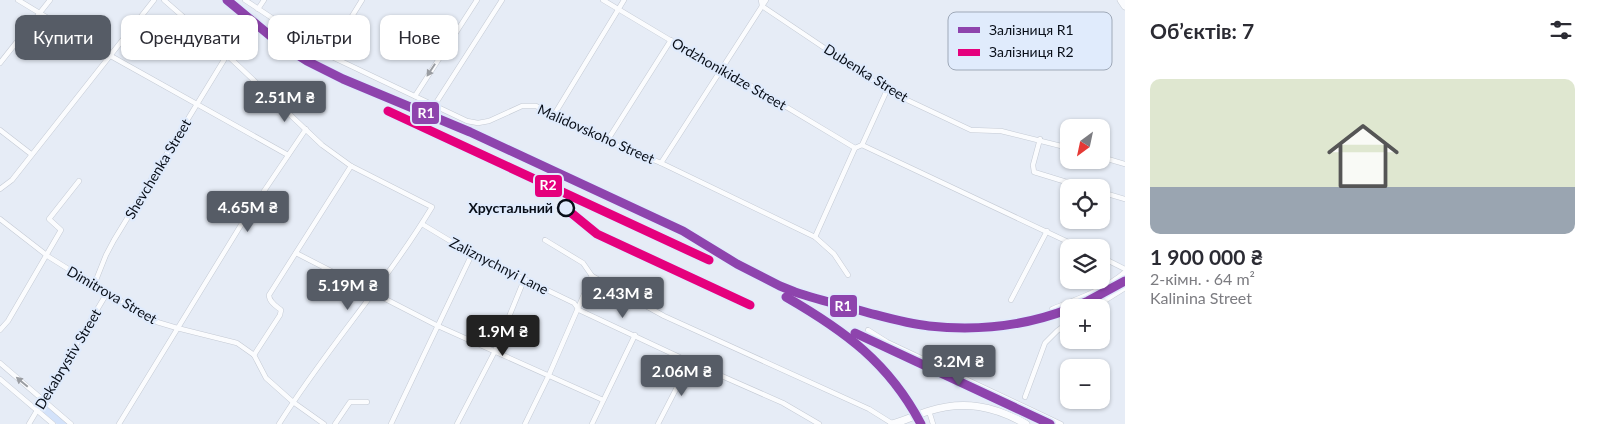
<!DOCTYPE html>
<html lang="uk">
<head>
<meta charset="utf-8">
<style>
	:root { --surface:#fff; --page:#f7f7f7; --text:#2b2b33; --muted:#7c7c81; --accent:#565c66 }
	body { margin:0; font-family:Lato,sans-serif; background:var(--page); color:var(--text); height:100vh; display:flex; flex-direction:column; font-size:19px; white-space:nowrap }
	* { box-sizing:border-box; margin:0 }
	p { font-size:16px; color:var(--muted) }
	.icon { flex:none; width:28px; height:28px; fill:none; stroke:currentColor; stroke-width:2; stroke-linecap:round; stroke-linejoin:round }
	.map { position:relative; flex:1; overflow:hidden }
	.details { display:flex; flex-direction:column; background:var(--surface); width:475px }
	.details>* { flex:none }
	.banner { position:absolute; left:15px; top:15px; width:475px; height:45px; display:flex; gap:10px }
	.needle { width:32px; rotate:213deg }
	.controls { position:absolute; left:1060px; top:119px; display:grid; gap:10px }
	.controls a { display:grid; place-items:center; width:50px; height:50px; border-radius:10px; background:var(--surface); box-shadow:0 1px 4px #0004; font-size:25px }
	.price { position:absolute; translate:-50% -42px; padding:0 11px; border-radius:5px; background:var(--accent); color:#fff; font-size:16px; line-height:32px; filter:drop-shadow(0 1px 2px #0008) }
	.price::after { content:''; position:absolute; left:50%; top:30px; width:15px; height:11px; margin-left:-8px; background:inherit; clip-path:polygon(0 0,100% 0,50% 100%) }
	.price.active { background:#222; color:#fff }
	ul { padding:0; list-style:none }
	li { display:grid; align-content:center; gap:10px; height:265px; padding:0 25px }
	li span { display:grid; place-items:center; height:155px; border-radius:10px; color:#555 }
	li>.icon { margin-inline-start:auto }
	span .icon { width:90px; height:90px; fill:#fffc; stroke-width:1 }
	li b { font-size:21px }
	h2 { display:flex; justify-content:space-between; align-items:center; height:60px; padding:0 25px; font-size:21px }
	.pill { padding:0 18px; border-radius:10px; background:var(--surface); box-shadow:0 1px 4px #0004; font-size:18px; line-height:45px }
	.pill.active { background:var(--accent); color:#fff }
	main { display:flex; flex:1; min-height:0 }
	.map>svg:first-child { display:block }
</style>
</head>
<body>
<main>
<div class="map">
<svg width="1125" height="424" viewBox="0 0 1125 424">
	<rect width="100%" height="100%" fill="#e6ecf6"/>
	<polygon fill="#d3e2fa" points="47,406 68,424 57,424 43,412 43,408"/>
	<g fill="none" stroke-linecap="round" stroke-linejoin="round">
		<defs>
			<g id="minor">
				<polyline points="18,0 109,55 288,155"/>
				<path d="M164,0L227,55L322,145L351,166L432,207C386,283 326,349 279,424"/>
				<polyline points="245,0 328,55 467,121 478,123 489,121 522,106 536,106 607,141 661,163 815,237 834,254 848,275"/>
				<polyline points="603,0 675,43 721,68 855,148"/>
				<polyline points="761,0 762,6 890,92 971,130 1001,131 1069,148"/>
				<polyline points="258,9 264,0"/>
				<polyline points="328,55 362,0"/>
				<polyline points="0,63 50,0"/>
				<polyline points="415,96 477,0"/>
				<polyline points="434,106 502,0"/>
				<polyline points="554,115 624,0"/>
				<polyline points="0,130 31,154"/>
				<polyline points="1040,139 1033,165 1034,172 1086,188"/>
				<polyline points="607,141 671,40"/>
				<polyline points="862,145 1081,248"/>
				<polyline points="1101,157 1125,164"/>
				<polyline points="661,163 766,0"/>
				<polyline points="0,189 12,180 154,0"/>
				<polyline points="1101,192 1125,199"/>
				<polyline points="0,219 49,257 107,293 157,322 177,328 237,343 254,355 266,378 293,402 324,424"/>
				<polyline points="422,224 472,254 574,303 579,310 690,362 783,403 819,424"/>
				<polyline points="815,237 855,148 862,145 887,90"/>
				<polyline points="545,240 583,263 592,276 664,316 869,409 893,424"/>
				<polyline points="296,253 438,326 603,400"/>
				<polyline points="1101,257 1125,269"/>
				<polyline points="94,285 106,255 114,240 227,55"/>
				<polyline points="1011,300 1047,231"/>
				<polyline points="1093,308 1125,288"/>
				<path d="M1052,309C1077,299 1104,290 1125,272"/>
				<polyline points="0,330 8,321 61,230 49,219 79,181"/>
				<polyline points="868,330 887,342 1061,424"/>
				<path d="M254,355L280,315L281,310C276,306 269,302 269,295L351,166"/>
				<polyline points="0,363 71,424"/>
				<polyline points="0,379 53,424"/>
				<polyline points="1025,397 1045,343 1057,331 1069,322"/>
				<polyline points="929,411 933,424"/>
				<polyline points="29,424 107,293"/>
				<polyline points="119,424 241,225 306,129"/>
				<polyline points="335,424 350,402 367,402"/>
				<polyline points="391,424 472,254"/>
				<polyline points="457,424 495,351 524,280"/>
				<polyline points="525,424 548,377 592,276"/>
				<polyline points="592,424 635,335"/>
				<polyline points="658,424 690,362"/>
			</g>
			<g id="primary">
				<polyline points="1121,0 1125,6"/>
				<path d="M892,424C904,421 916,415 929,411C964,400 994,406 1026,424"/>
			</g>
		</defs>
		<use href="#minor" stroke="#c4cad4" stroke-width="5.5"/>
		<use href="#primary" stroke="#c4cad4" stroke-width="8"/>
		<use href="#minor" stroke="#fbfcfe" stroke-width="4.5"/>
		<use href="#primary" stroke="#fbfcfe" stroke-width="7"/>
		<defs>
			<g id="rail-1">
				<path d="M227,0L279,43L307,61L343,79L470,132L683,231L737,264L780,286L795,292C819,300 844,306 869,313C888,318 909,324 929,326C976,331 1025,326 1069,309"/>
				<path d="M786,297C845,331 889,363 921,424"/>
				<polyline points="1072,308 1088,301 1125,281"/>
				<polyline points="855,333 1050,424"/>
			</g>
			<g id="rail-2">
				<polyline points="388,111 709,260"/>
				<polyline points="564,207 597,234 750,305"/>
			</g>
		</defs>
		<use href="#rail-1" stroke="#e0ebfc" stroke-width="12"/>
		<use href="#rail-2" stroke="#e0ebfc" stroke-width="12"/>
		<use href="#rail-1" stroke="#8e44ad" stroke-width="9"/>
		<use href="#rail-2" stroke="#e5007d" stroke-width="9"/>
	</g>
	<defs><path id="oneway-solid" d="M-6-.8H1V-3.2L6.5 0L1 3.2V.8H-6Z" transform="scale(1.25)"/></defs>
	<g fill="#9a9da2">
		<use href="#oneway-solid" transform="translate(431 70) rotate(123)"/>
		<use href="#oneway-solid" transform="translate(22 382) rotate(-140)"/>
	</g>
	<circle fill="#e0ebfc" stroke="#080e18" stroke-width="2.5" cx="566" cy="208" r="8"/>
	<g text-anchor="middle" stroke-width="4.5" stroke-linejoin="round" paint-order="stroke">
		<g font-size="14" fill="#080e18" stroke="#e0ebfc">
			<text transform="translate(866 73) rotate(32)" y="5">Dubenka Street</text>
			<text transform="translate(729 74) rotate(30)" y="5">Ordzhonikidze Street</text>
			<text transform="translate(596 134) rotate(24)" y="5">Malidovskoho Street</text>
			<text transform="translate(158 169) rotate(-59)" y="5">Shevchenka Street</text>
			<text transform="translate(499 266) rotate(27)" y="5">Zaliznychnyi Lane</text>
			<text transform="translate(112 295) rotate(30)" y="5">Dimitrova Street</text>
			<text transform="translate(68 359) rotate(-59)" y="5">Dekabrystiv Street</text>
		</g>
		<g font-size="14" font-weight="bold" fill="#080e18" stroke="#e0ebfc" text-anchor="end">
			<text x="553" y="213">Хрустальний</text>
		</g>
	</g>
	<rect x="948" y="12" width="164" height="58" rx="8" fill="#e0ebfc" stroke="#9fa9b8" stroke-width="1"/>
	<rect x="958" y="27" width="22" height="6" fill="#8e44ad"/>
	<rect x="958" y="49" width="22" height="7" fill="#e5007d"/>
	<g font-size="14" fill="#080e18">
		<text x="989" y="35">Залізниця R1</text>
		<text x="989" y="57">Залізниця R2</text>
	</g>
	<g stroke="#e0ebfc" stroke-width="2">
		<rect x="411" y="101" width="29" height="24" rx="5" fill="#8e44ad"/>
		<rect x="534" y="174" width="29" height="24" rx="5" fill="#e5007d"/>
		<rect x="829" y="294" width="29" height="24" rx="5" fill="#8e44ad"/>
	</g>
	<g font-size="14" text-anchor="middle" font-weight="bold" fill="#fff">
		<text x="426" y="118">R1</text>
		<text x="548" y="190">R2</text>
		<text x="843" y="311">R1</text>
	</g>
</svg>
<div class="controls">
<a><svg class="needle" viewBox="-14 -14 28 28"><path d="M0-13l5 13h-10z" fill="#e53935"/><path d="M0 13l5-13h-10z" fill="#7c7c81"/></svg></a>
<a><svg class="icon" aria-label="locate" viewBox="0 0 24 24"><circle cx="12" cy="12" r="6"/><path d="M12 2v4M12 18v4M2 12h4M18 12h4"/></svg></a>
<a><svg class="icon" aria-label="layers" viewBox="0 0 24 24"><path d="M12 4l9 5-9 5-9-5zM3 14l9 5 9-5"/></svg></a>
<a>+</a>
<a>−</a>
</div>
<b class="price" style="left:285px;top:123px">2.51M ₴</b>
<b class="price" style="left:248px;top:233px">4.65M ₴</b>
<b class="price" style="left:348px;top:311px">5.19M ₴</b>
<b class="price" style="left:623px;top:319px">2.43M ₴</b>
<b class="price active" style="left:503px;top:357px">1.9M ₴</b>
<b class="price" style="left:959px;top:387px">3.2M ₴</b>
<b class="price" style="left:682px;top:397px">2.06M ₴</b>
<div class="banner">
<a class="pill active">Купити</a>
<a class="pill">Орендувати</a>
<a class="pill">Фільтри</a>
<a class="pill">Нове</a>
</div>
</div>
<section class="details">
<h2>Об’єктів: 7<svg class="icon" aria-label="filters" viewBox="0 0 24 24"><path d="M4 7h16M4 17h16"/><circle cx="9" cy="7" r="2"/><circle cx="15" cy="17" r="2"/></svg></h2>
<ul>
<li><span style="background:linear-gradient(#dfe7d0 70%,#9aa5b1 0)"><svg class="icon" aria-label="home" viewBox="0 0 24 24"><path d="M3 11l9-7 9 7M6 9v11h12V9"/></svg></span><div><b>1 900 000 ₴</b><p>2-кімн. · 64 m²</p><p>Kalinina Street</p></div></li>
</ul>
</section>
</main>
</body>
</html>
